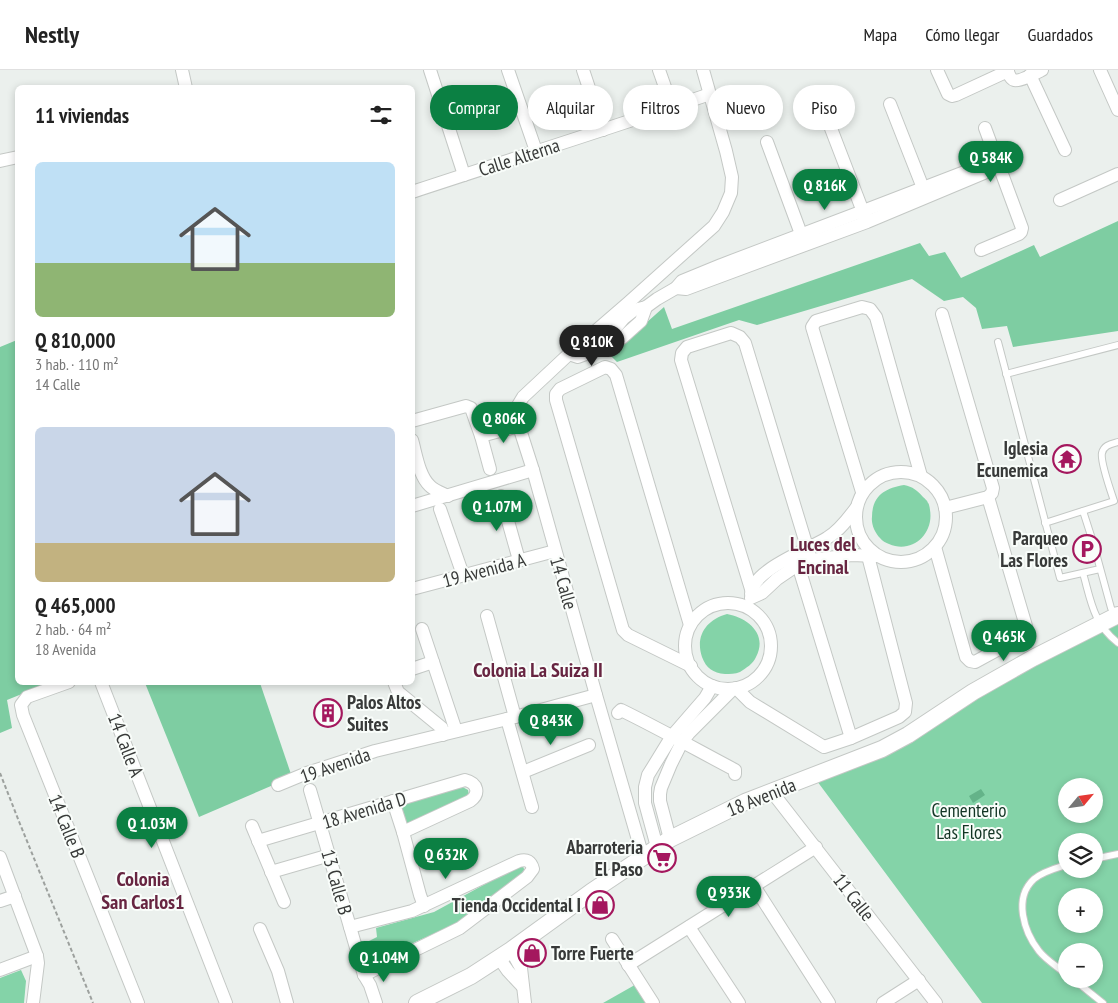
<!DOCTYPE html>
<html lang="es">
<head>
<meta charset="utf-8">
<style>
	:root { --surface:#fff; --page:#f6f6f6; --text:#222; --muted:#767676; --line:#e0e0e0; --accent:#0b8043 }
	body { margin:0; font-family:"PT Sans Narrow",sans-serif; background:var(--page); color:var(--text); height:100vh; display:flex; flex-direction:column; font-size:19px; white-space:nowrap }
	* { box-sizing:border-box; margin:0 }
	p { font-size:16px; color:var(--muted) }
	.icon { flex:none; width:28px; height:28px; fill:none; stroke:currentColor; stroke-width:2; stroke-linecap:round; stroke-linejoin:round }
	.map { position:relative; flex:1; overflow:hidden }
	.details { position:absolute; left:15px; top:15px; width:400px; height:600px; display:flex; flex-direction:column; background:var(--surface); border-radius:8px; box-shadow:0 2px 8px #0003 }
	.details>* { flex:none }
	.hud { position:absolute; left:430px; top:15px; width:475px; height:45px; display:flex; gap:10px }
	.needle { width:32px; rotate:61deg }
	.fabs { position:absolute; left:1058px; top:708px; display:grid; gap:10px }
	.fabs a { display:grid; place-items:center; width:45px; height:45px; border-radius:50%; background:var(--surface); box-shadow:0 2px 8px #0003; font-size:25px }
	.price { position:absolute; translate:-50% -42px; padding:0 11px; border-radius:18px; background:var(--accent); color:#fff; font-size:16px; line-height:32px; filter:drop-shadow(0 1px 2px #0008) }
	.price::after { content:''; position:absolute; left:50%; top:30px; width:15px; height:11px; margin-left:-8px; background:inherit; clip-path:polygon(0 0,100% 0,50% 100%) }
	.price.on { background:#222; color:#fff }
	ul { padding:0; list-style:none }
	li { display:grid; align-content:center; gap:10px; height:265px; padding:0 20px }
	li span { display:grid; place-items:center; height:155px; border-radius:8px; color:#555 }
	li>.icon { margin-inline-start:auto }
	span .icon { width:90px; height:90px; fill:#fffc; stroke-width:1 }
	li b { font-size:21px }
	h2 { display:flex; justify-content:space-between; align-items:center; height:60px; padding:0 20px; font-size:21px }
	.pill { padding:0 18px; border-radius:22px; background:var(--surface); box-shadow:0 2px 8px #0003; font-size:18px; line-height:45px }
	.pill.on { background:var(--accent); color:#fff }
	header { display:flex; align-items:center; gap:30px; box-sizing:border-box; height:70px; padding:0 25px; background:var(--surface); border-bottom:1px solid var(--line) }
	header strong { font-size:24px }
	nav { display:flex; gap:28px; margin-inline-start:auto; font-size:18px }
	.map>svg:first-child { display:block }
</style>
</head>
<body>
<header>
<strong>Nestly</strong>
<nav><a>Mapa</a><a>Cómo llegar</a><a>Guardados</a></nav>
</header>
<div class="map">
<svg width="1118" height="933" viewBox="0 0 1118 933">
	<rect width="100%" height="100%" fill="#ebf0ed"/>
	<g fill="#84d3a8" fill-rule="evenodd">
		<path d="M904,415C913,417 917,420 923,427C925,429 927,430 928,433C929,433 930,439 930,440C934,464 912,484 889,474C886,473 882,471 880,468C875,463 871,454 872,447C872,426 885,418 904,415Z"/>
		<path d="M727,544C748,548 768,564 756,587C753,594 746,598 740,602C735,604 730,604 725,604C713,603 706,598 702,587C695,566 706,550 727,544Z"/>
		<path d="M1118,554V933H982L817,711L1004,612ZM1066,716H1094V744H1066ZM1066,771H1094V799H1066ZM1066,826H1094V854H1066ZM1066,881H1094V909H1066Z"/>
		<polygon points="459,715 468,720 469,725 406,754 401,735"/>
		<polygon points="522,794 526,804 455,854 369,893 371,884 369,871 377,867 376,858 434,842"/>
		<polygon points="21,900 26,911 24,933 0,933 0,908"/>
		<polygon points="635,914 648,933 603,933 633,916"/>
	</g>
	<g fill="#7ecda2">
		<polygon points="1118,151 1118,261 1013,277 1007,256 982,259 976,238 963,227 944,231 912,209 757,255 739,250 617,292 610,285 664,237 672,259 920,173 929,186 945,182 961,208 1034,175 1040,187"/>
		<polygon points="17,270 18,612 49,613 7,630 12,658 0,663 0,277"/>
		<polygon points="145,613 260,613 292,707 199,747"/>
	</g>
	<polygon fill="#64b389" points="981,719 985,725 973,733 969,726"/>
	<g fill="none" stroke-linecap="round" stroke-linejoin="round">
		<defs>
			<g id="service">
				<polyline points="998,272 1060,508 1100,499"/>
				<polyline points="1006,304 1118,275"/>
				<polyline points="1083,441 1093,472 1111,538 1115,545"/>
				<path d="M1045,453L1114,431C1111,422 1100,391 1102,383C1104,375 1111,374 1118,372"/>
				<path d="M1083,503C1091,531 1093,553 1118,573"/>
				<polyline points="1094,789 1118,784"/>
				<path d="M1066,795C1056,798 1042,802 1034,809C1013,828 1024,862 1039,881C1046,890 1058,897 1066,904"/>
				<polyline points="1073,909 1103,933"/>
			</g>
			<g id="minor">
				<polyline points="182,0 186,18"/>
				<polyline points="430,0 464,105"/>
				<polyline points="508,0 536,81"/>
				<polyline points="583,0 603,60"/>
				<polyline points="659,0 672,37"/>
				<polyline points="937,0 948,24 952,26 956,25 1008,1"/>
				<path d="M1007,0C1009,4 1010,9 1014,10C1019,12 1036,3 1042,0"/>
				<polyline points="1100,0 1118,40"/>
				<polyline points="1030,5 1065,80"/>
				<polyline points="890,34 923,118"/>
				<polyline points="827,48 865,147"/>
				<polyline points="767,72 801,164"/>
				<polyline points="0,91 18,87"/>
				<path d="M412,122C512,89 611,58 710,24"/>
				<polyline points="1060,130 1118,104"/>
				<polyline points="981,180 1019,164 1021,162 1022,158 985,58"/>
				<polyline points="676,218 686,219 867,152 984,103 985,101"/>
				<polyline points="942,244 993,418 992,423 988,427 945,438"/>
				<polyline points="610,271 614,260 624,248 634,240 646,237 657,229 676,218 682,211 721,195 863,141 980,96 990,95 998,92"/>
				<polyline points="569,284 578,287 586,284 610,271 622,268 641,251 646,237"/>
				<polyline points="412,351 466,336 471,338 481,366 490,399"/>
				<polyline points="481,366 519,356"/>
				<path d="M412,370C416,384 419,406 430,416C435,421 442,423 448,426"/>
				<circle cx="901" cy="447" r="45"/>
				<polyline points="862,422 812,257 816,251 862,237 870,239 876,247 921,406"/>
				<polyline points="501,426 519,490"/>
				<polyline points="412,436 533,400"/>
				<polyline points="440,439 463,505"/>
				<polyline points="935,477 966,587 970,591 975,592 1021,567 1025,562 1026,556 988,427"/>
				<polyline points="795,485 851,668"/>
				<polyline points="412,519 555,481"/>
				<polyline points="751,519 681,290 682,283 687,277 731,263 740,267 745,273 811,490"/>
				<path d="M751,524C752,500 808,480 827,468C839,461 848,449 856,438"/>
				<polyline points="751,528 762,523 777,509 799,494 811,490 852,485 876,486"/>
				<circle cx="728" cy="576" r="43"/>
				<polyline points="487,546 515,647"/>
				<polyline points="690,555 616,305 611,299 605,297 560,319 556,324 556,330 623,560 628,565 691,596"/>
				<polyline points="422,559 456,661"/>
				<polyline points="412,599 433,592"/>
				<polyline points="69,612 27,627 21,635 23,645 138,933"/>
				<polyline points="101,612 226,933"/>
				<polyline points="394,612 398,622 442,658 443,665"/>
				<polyline points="736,618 750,632 824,677 851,668 899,647 905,642 906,633 868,486"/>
				<path d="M618,643L621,640C660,659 697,680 735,700V704"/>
				<polyline points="507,649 532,737"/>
				<polyline points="523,702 589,675"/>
				<polyline points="278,715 307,703 375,681 515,647 596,625"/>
				<polyline points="310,720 364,905 370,915 376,933"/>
				<polyline points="772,722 936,933"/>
				<polyline points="393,731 403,762 420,825 424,836"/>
				<polyline points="252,756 284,832"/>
				<polyline points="670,769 660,731 660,724 661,718 671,694 682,672 689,663 733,619"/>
				<path d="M258,771L465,710C478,713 480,724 470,731L403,762"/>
				<polyline points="657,777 645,733 645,717 648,705 672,666 705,628 712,616"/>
				<polyline points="0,787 37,886 38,893 33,933"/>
				<polyline points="643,787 596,625 533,400 516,347 517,337 523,327 569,284 628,233 714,156 723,142 731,123 732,107 726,81 703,0"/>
				<polyline points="271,802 330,785"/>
				<polyline points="754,816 829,933"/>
				<polyline points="0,831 15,826"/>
				<path d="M350,857L412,841L519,791C527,789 531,791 533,799L527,807L460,858L364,905"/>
				<polyline points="689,857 739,933"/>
				<polyline points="260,859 278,901 287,933"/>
				<polyline points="612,869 653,933"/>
				<polyline points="511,880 521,898 525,933"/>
				<polyline points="499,888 508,901 523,917"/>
				<polyline points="628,895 816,777"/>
				<polyline points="0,900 37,886"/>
				<polyline points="883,933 919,910"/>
			</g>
			<polyline id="tertiary" points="417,933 471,906 511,880 591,822 670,769 745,732 882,679 908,665 973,622 1033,588 1118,545"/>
		</defs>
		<use href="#service" stroke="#c4c8c5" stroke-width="8"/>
		<use href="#minor" stroke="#c4c8c5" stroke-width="14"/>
		<use href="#tertiary" stroke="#c4c8c5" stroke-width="18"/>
		<polyline stroke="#9da19e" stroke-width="2" stroke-dasharray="4 2.5" stroke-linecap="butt" points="0,703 20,754 93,933"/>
		<use href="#service" stroke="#fff" stroke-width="6"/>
		<use href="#minor" stroke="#fff" stroke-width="12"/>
		<use href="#tertiary" stroke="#fff" stroke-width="16"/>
	</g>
	<defs>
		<symbol id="temple-ring" viewBox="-11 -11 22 22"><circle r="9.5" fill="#f9fdfa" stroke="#a4185e" stroke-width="1.5"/><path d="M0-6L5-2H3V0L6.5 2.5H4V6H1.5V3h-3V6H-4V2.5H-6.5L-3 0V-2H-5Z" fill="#a4185e"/></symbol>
		<symbol id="parking-ring" viewBox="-11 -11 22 22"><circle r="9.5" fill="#f9fdfa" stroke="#a4185e" stroke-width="1.5"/><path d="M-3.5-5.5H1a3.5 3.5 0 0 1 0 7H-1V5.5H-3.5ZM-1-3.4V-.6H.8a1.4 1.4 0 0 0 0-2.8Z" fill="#a4185e"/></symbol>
		<symbol id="building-ring" viewBox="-11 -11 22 22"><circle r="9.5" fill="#f9fdfa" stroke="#a4185e" stroke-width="1.5"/><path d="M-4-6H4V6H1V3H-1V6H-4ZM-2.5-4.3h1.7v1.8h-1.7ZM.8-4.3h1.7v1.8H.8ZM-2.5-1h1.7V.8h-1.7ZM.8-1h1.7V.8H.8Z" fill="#a4185e"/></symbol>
		<symbol id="supermarket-ring" viewBox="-11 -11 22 22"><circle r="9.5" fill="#f9fdfa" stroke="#a4185e" stroke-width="1.5"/><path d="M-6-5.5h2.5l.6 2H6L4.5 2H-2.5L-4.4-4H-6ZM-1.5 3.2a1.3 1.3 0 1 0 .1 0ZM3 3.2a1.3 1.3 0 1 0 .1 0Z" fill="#a4185e"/></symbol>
		<symbol id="shop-ring" viewBox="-11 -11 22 22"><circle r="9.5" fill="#f9fdfa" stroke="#a4185e" stroke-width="1.5"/><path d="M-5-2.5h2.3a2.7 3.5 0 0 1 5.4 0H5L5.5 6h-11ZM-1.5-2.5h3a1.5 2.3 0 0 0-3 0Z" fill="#a4185e"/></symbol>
	</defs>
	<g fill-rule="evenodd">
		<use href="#temple-ring" x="1051" y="373" width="32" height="32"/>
		<use href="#parking-ring" x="1071" y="463" width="32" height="32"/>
		<use href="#building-ring" x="312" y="627" width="32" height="32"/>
		<use href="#supermarket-ring" x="646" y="772" width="32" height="32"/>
		<use href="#shop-ring" x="584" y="819" width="32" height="32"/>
		<use href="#shop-ring" x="516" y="867" width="32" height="32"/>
	</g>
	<g text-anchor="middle" stroke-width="4" stroke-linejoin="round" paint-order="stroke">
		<g font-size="19" fill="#383a39" stroke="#f9fdfa">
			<text transform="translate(519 87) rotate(-18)" y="7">Calle Alterna</text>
			<text transform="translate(484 500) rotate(-15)" y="7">19 Avenida A</text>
			<text transform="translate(564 513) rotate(74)" y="7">14 Calle</text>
			<text transform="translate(126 675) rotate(69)" y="7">14 Calle A</text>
			<text transform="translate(335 695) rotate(-19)" y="7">19 Avenida</text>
			<text transform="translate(761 727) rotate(-22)" y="7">18 Avenida</text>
			<text transform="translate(364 740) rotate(-17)" y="7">18 Avenida D</text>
			<text transform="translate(67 756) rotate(68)" y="7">14 Calle B</text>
			<text transform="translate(337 812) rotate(74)" y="7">13 Calle B</text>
			<text transform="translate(854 827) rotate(52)" y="7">11 Calle</text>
		</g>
		<g font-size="19" font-weight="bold" fill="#383a39" stroke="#f9fdfa" text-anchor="end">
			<text x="1048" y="385">Iglesia<tspan x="1048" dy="22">Ecunemica</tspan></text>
			<text x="1068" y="475">Parqueo<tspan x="1068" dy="22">Las Flores</tspan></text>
			<text x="347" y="639" text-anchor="start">Palos Altos<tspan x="347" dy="22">Suites</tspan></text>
			<text x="643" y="784">Abarroteria<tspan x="643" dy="22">El Paso</tspan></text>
			<text x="581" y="842">Tienda Occidental I</text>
			<text x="551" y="890" text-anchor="start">Torre Fuerte</text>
		</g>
		<g font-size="19" fill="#123524" stroke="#f9fdfa">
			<text x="969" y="747">Cementerio<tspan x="969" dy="22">Las Flores</tspan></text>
		</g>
		<g font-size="20" font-weight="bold" fill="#672541" stroke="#f9fdfa">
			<text x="823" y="481">Luces del<tspan x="823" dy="23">Encinal</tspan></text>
			<text x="538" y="607">Colonia La Suiza II</text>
			<text x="143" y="816">Colonia<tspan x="143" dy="23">San Carlos1</tspan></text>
		</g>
	</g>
</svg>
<div class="fabs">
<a><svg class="needle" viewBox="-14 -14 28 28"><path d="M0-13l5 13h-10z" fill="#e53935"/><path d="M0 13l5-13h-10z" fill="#767676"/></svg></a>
<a><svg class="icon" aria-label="layers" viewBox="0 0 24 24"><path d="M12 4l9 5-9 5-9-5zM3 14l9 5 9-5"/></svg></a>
<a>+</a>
<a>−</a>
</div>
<b class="price" style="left:991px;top:113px">Q 584K</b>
<b class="price" style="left:825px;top:141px">Q 816K</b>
<b class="price on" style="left:592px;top:297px">Q 810K</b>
<b class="price" style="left:504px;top:374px">Q 806K</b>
<b class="price" style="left:497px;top:462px">Q 1.07M</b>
<b class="price" style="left:1004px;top:592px">Q 465K</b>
<b class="price" style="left:551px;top:676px">Q 843K</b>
<b class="price" style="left:152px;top:779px">Q 1.03M</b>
<b class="price" style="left:446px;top:810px">Q 632K</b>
<b class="price" style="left:729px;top:848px">Q 933K</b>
<b class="price" style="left:384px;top:913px">Q 1.04M</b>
<div class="hud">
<a class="pill on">Comprar</a>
<a class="pill">Alquilar</a>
<a class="pill">Filtros</a>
<a class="pill">Nuevo</a>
<a class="pill">Piso</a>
</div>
<section class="details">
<h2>11 viviendas<svg class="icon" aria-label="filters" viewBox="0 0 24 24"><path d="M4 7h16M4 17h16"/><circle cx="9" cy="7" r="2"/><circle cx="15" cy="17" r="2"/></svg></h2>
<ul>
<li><span style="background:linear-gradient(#bfe0f5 65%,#8fb573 0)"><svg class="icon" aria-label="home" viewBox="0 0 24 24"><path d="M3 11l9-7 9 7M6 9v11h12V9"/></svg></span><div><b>Q 810,000</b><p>3 hab. · 110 m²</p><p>14 Calle</p></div></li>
<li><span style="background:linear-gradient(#c9d6e8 75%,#c2b280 0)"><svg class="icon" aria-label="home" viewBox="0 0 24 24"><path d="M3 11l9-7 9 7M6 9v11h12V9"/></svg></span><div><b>Q 465,000</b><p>2 hab. · 64 m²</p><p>18 Avenida</p></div></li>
</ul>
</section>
</div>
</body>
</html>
